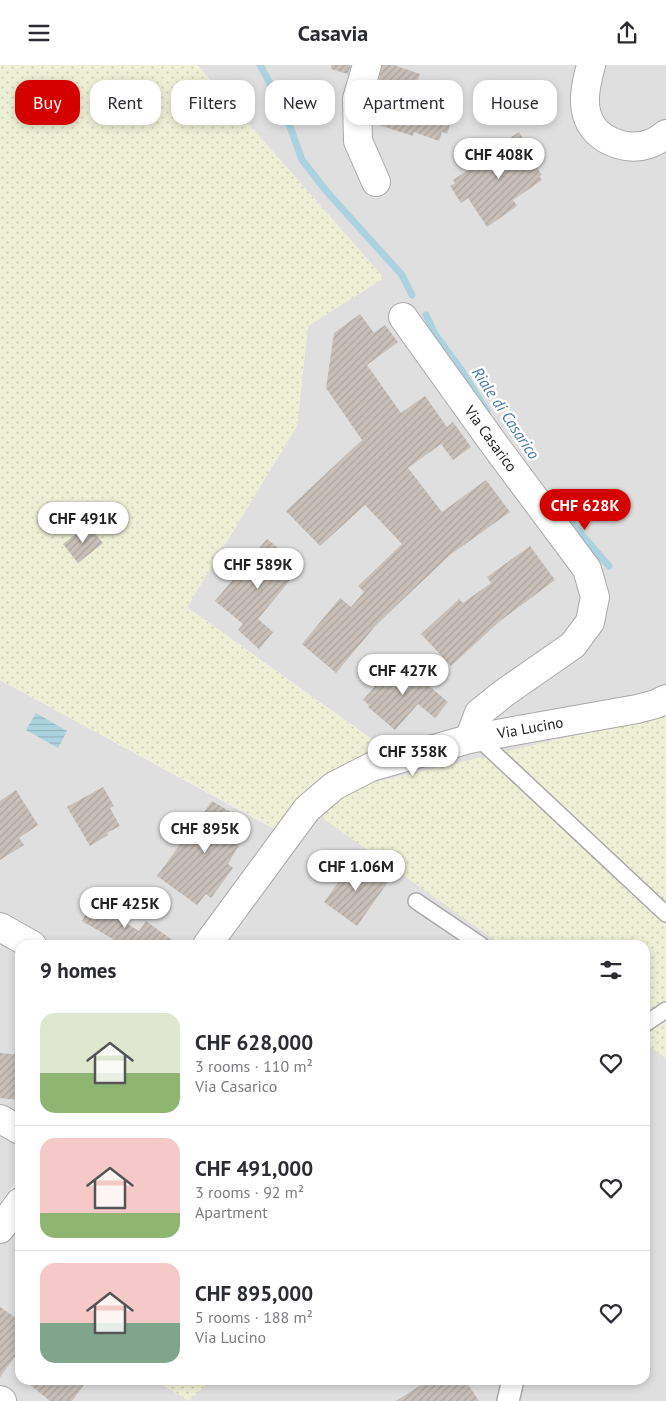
<!DOCTYPE html>
<html lang="en">
<head>
<meta charset="utf-8">
<style>
	:root { --surface:#fff; --page:#f2f2f3; --text:#2b2b33; --muted:#7c7c81; --line:#e1e1e2; --accent:#d40000 }
	body { margin:0; font-family:"PT Sans",sans-serif; background:var(--page); color:var(--text); height:100vh; display:flex; flex-direction:column; font-size:19px; white-space:nowrap }
	* { box-sizing:border-box; margin:0 }
	p { font-size:16px; color:var(--muted) }
	.icon { flex:none; width:28px; height:28px; fill:none; stroke:currentColor; stroke-width:2; stroke-linecap:round; stroke-linejoin:round }
	.map { position:relative; flex:1; overflow:hidden }
	.details { position:absolute; left:15px; top:875px; width:635px; height:445px; display:flex; flex-direction:column; background:var(--surface); border-radius:15px; box-shadow:0 2px 8px #0003 }
	.details>* { flex:none }
	.top-card { position:absolute; left:15px; top:15px; width:636px; height:45px; display:flex; gap:10px }
	.price { position:absolute; translate:-50% -42px; padding:0 11px; border-radius:18px; background:#fff; color:#222; font-size:16px; line-height:32px; filter:drop-shadow(0 1px 2px #0008) }
	.price::after { content:''; position:absolute; left:50%; top:30px; width:15px; height:11px; margin-left:-8px; background:inherit; clip-path:polygon(0 0,100% 0,50% 100%) }
	.price.active { background:var(--accent); color:#fff }
	ul { padding:0; list-style:none }
	li { display:flex; align-items:center; gap:15px; height:125px; padding:0 25px }
	li+li { border-top:1px solid var(--line) }
	li span { display:grid; place-items:center; flex:none; width:140px; height:100px; border-radius:15px; color:#555 }
	li>.icon { margin-inline-start:auto }
	span .icon { width:60px; height:60px; fill:#fffc; stroke-width:1 }
	li b { font-size:21px }
	h2 { display:flex; justify-content:space-between; align-items:center; height:60px; padding:0 25px; font-size:21px }
	.pill { padding:0 18px; border-radius:15px; background:var(--surface); box-shadow:0 2px 8px #0003; font-size:18px; line-height:45px }
	.pill.active { background:var(--accent); color:#fff }
	header { display:flex; justify-content:space-between; align-items:center; height:65px; padding:0 25px; background:var(--surface); font-size:22px; font-weight:700 }
	.map>svg:first-child { display:block }
</style>
</head>
<body>
<header><svg class="icon" aria-label="menu" viewBox="0 0 24 24"><path d="M4 6h16M4 12h16M4 18h16"/></svg>Casavia<svg class="icon" aria-label="share" viewBox="0 0 24 24"><path d="M12 15V3M7 8l5-5 5 5M5 13v7h14v-7"/></svg></header>
<div class="map">
<svg width="666" height="1336" viewBox="0 0 666 1336">
	<defs>
		<pattern id="farmland-dots" width="8" height="8" patternUnits="userSpaceOnUse" patternTransform="scale(1.25)"><rect width="8" height="8" fill="#eef0d5"/><path d="M2 2h.1M6 6h.1" fill="none" stroke="#ccceb7" stroke-width="1.8" stroke-linecap="round"/></pattern>
		<pattern id="water-rules" width="6" height="5" patternUnits="userSpaceOnUse" patternTransform="scale(1.25)"><rect width="6" height="5" fill="#aad3df"/><path d="M0 2.5h6" fill="none" stroke="#92b5bf"/></pattern>
		<pattern id="building-hatch" width="6" height="6" patternUnits="userSpaceOnUse" patternTransform="scale(1.25)"><rect width="6" height="6" fill="#c7bfb8"/><path d="M-1 1l2-2M0 6l6-6M5 7l2-2" fill="none" stroke="#aba49e"/></pattern>
	</defs>
	<rect width="100%" height="100%" fill="#f2efe9"/>
	<g fill="#e0dfdf">
		<polygon points="197,0 666,0 666,1336 0,1336 0,1142 20,1115 20,1315 645,1315 645,880 194,880 279,765 305,726 380,680 187,542 297,361 308,261 384,213"/>
		<polygon points="0,615 274,764 189,880 20,880 20,1111 0,1138"/>
	</g>
	<g fill="url(#farmland-dots)">
		<polygon points="0,0 197,0 384,213 308,261 297,361 187,542 380,681 305,726 279,765 0,615"/>
		<polygon points="666,649 666,993 645,979 645,880 502,880 321,752 354,722"/>
		<polygon points="154,1315 211,1315 189,1336"/>
	</g>
	<polygon fill="url(#water-rules)" points="36,648 67,666 58,683 26,665"/>
	<g fill="none" stroke-linecap="round" stroke-linejoin="round">
		<g stroke="#aad3df" stroke-width="7">
			<polyline points="260,0 283,42 302,95 328,128 402,210 412,230"/>
			<polyline points="426,250 435,269 462,306 487,346"/>
			<polyline points="555,439 609,501"/>
		</g>
	</g>
	<g fill="url(#building-hatch)">
		<polygon points="331,0 351,0 348,9 331,4"/>
		<polygon points="382,0 394,0 420,9 417,17 428,21 427,24 462,35 454,58 451,57 447,69 442,67 439,76 414,67 413,71 376,59 387,22 378,19"/>
		<polygon points="519,67 538,96 531,94 542,110 539,111 542,115 513,135 517,141 487,162 468,133 461,138 450,121 455,118 453,115 499,84 495,83"/>
		<polygon points="360,249 374,268 385,260 398,277 367,300 401,348 425,331 447,362 453,357 471,382 453,395 441,379 408,403 442,447 486,415 510,447 450,490 377,559 336,608 302,579 340,533 351,542 364,527 358,521 402,479 365,440 320,481 286,446 362,375 326,323 334,268"/>
		<polygon points="88,460 103,478 78,498 63,479"/>
		<polygon points="267,474 301,502 258,554 273,567 259,584 238,565 243,559 215,536"/>
		<polygon points="530,481 555,515 500,556 451,601 421,569 459,534 463,538 491,518 487,512"/>
		<polygon points="398,595 448,637 435,653 418,639 395,665 368,642 369,640 363,635"/>
		<polygon points="103,722 114,741 110,743 120,761 107,768 108,770 90,781 67,742"/>
		<polygon points="16,725 38,760 19,773 24,780 0,795 0,736"/>
		<polygon points="212,736 251,759 228,799 233,803 211,833 206,829 197,840 157,811"/>
		<polygon points="355,794 388,817 357,861 324,837"/>
		<polygon points="93,838 139,866 146,856 179,880 123,880 82,856"/>
		<polygon points="0,988 20,990 20,1035 0,1033"/>
		<polygon points="0,1242 20,1256 20,1285 0,1312"/>
		<polygon points="24,1315 88,1315 72,1336 50,1336"/>
		<polygon points="429,1315 465,1315 479,1336 396,1336"/>
	</g>
	<g fill="none" stroke-linecap="round" stroke-linejoin="round">
		<defs>
			<g id="service">
				<polyline points="478,673 666,849"/>
				<polyline points="416,836 481,880"/>
				<polyline points="645,959 666,945"/>
			</g>
			<polyline id="pedestrian" points="508,1336 513,1315"/>
			<g id="minor">
				<polyline points="367,0 357,34 358,76 376,117"/>
				<path d="M591,0C587,16 582,34 587,50C594,75 626,87 649,79C655,77 661,73 666,69"/>
				<path id="s1" d="M403,252L494,379L587,504L595,532L590,557L573,580L504,628L479,648L469,674"/>
				<polyline points="0,862 32,880"/>
				<path id="s2" d="M207,880L307,744L334,721L371,702L469,674L637,644L656,639L666,634"/>
				<polyline points="0,1054 20,1065"/>
				<polyline points="0,1164 20,1137"/>
				<polyline points="0,1335 2,1336"/>
			</g>
		</defs>
		<use href="#service" stroke="#a9a9a9" stroke-width="18"/>
		<use href="#pedestrian" stroke="#a9a9a9" stroke-width="24"/>
		<use href="#minor" stroke="#a9a9a9" stroke-width="30"/>
		<use href="#service" stroke="#fff" stroke-width="15"/>
		<use href="#pedestrian" stroke="#fff" stroke-width="21"/>
		<use href="#minor" stroke="#fff" stroke-width="28"/>
	</g>
	<g text-anchor="middle" stroke-width="5" stroke-linejoin="round" paint-order="stroke">
		<g font-size="15" fill="#222" stroke="#fff">
			<text dy="5" stroke="none"><textPath href="#s1" startOffset="150">Via Casarico</textPath></text>
			<text dy="5" stroke="none"><textPath href="#s2" startOffset="410">Via Lucino</textPath></text>
		</g>
		<g font-size="16" font-style="italic" fill="#4a7aab" stroke="#fff">
			<text transform="translate(506 348) rotate(56)" y="6">Riale di Casarico</text>
		</g>
	</g>
</svg>
<b class="price" style="left:499px;top:115px">CHF 408K</b>
<b class="price active" style="left:585px;top:466px">CHF 628K</b>
<b class="price" style="left:83px;top:479px">CHF 491K</b>
<b class="price" style="left:258px;top:525px">CHF 589K</b>
<b class="price" style="left:403px;top:631px">CHF 427K</b>
<b class="price" style="left:413px;top:712px">CHF 358K</b>
<b class="price" style="left:205px;top:789px">CHF 895K</b>
<b class="price" style="left:356px;top:827px">CHF 1.06M</b>
<b class="price" style="left:125px;top:864px">CHF 425K</b>
<div class="top-card">
<a class="pill active">Buy</a>
<a class="pill">Rent</a>
<a class="pill">Filters</a>
<a class="pill">New</a>
<a class="pill">Apartment</a>
<a class="pill">House</a>
</div>
<section class="details">
<h2>9 homes<svg class="icon" aria-label="filters" viewBox="0 0 24 24"><path d="M4 7h16M4 17h16"/><circle cx="9" cy="7" r="2"/><circle cx="15" cy="17" r="2"/></svg></h2>
<ul>
<li><span style="background:linear-gradient(#dfe7d0 60%,#8fb573 0)"><svg class="icon" aria-label="home" viewBox="0 0 24 24"><path d="M3 11l9-7 9 7M6 9v11h12V9"/></svg></span><div><b>CHF 628,000</b><p>3 rooms · 110 m²</p><p>Via Casarico</p></div><svg class="icon" aria-label="heart" viewBox="0 0 24 24"><path d="M12 20l-8-8c-3-5 5-10 8-4 3-6 11-1 8 4z"/></svg></li>
<li><span style="background:linear-gradient(#f6c9c9 75%,#8fb573 0)"><svg class="icon" aria-label="home" viewBox="0 0 24 24"><path d="M3 11l9-7 9 7M6 9v11h12V9"/></svg></span><div><b>CHF 491,000</b><p>3 rooms · 92 m²</p><p>Apartment</p></div><svg class="icon" aria-label="heart" viewBox="0 0 24 24"><path d="M12 20l-8-8c-3-5 5-10 8-4 3-6 11-1 8 4z"/></svg></li>
<li><span style="background:linear-gradient(#f6c9c9 60%,#7fa58c 0)"><svg class="icon" aria-label="home" viewBox="0 0 24 24"><path d="M3 11l9-7 9 7M6 9v11h12V9"/></svg></span><div><b>CHF 895,000</b><p>5 rooms · 188 m²</p><p>Via Lucino</p></div><svg class="icon" aria-label="heart" viewBox="0 0 24 24"><path d="M12 20l-8-8c-3-5 5-10 8-4 3-6 11-1 8 4z"/></svg></li>
</ul>
</section>
</div>
</body>
</html>
